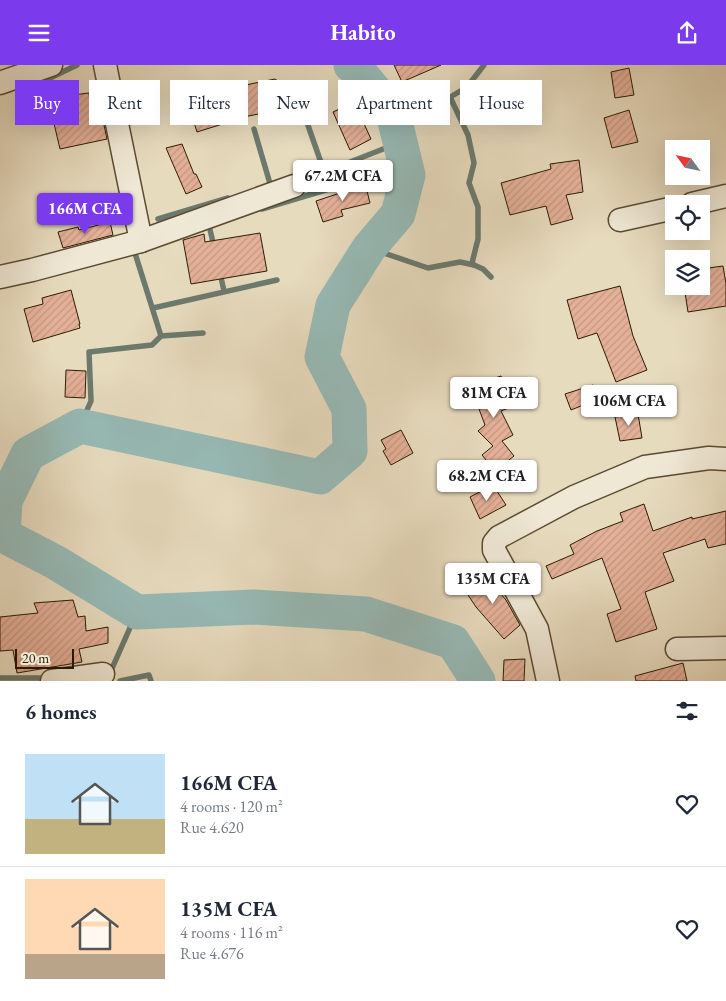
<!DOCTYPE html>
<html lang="en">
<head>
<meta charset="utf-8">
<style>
	:root { --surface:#fff; --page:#f2f2f3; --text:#1f2937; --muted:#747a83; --line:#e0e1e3; --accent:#7c3aed }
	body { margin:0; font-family:"EB Garamond",serif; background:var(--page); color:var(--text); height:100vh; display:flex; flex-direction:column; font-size:19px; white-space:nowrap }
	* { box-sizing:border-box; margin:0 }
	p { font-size:16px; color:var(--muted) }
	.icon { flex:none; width:28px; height:28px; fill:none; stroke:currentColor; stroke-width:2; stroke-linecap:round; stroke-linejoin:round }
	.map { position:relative; height:616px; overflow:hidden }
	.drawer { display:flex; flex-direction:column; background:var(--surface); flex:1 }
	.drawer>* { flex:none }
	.banner { position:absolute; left:15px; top:15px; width:696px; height:45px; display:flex; gap:10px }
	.needle { width:32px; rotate:303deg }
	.controls { position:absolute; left:665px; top:75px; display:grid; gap:10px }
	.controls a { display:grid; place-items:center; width:45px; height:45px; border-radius:0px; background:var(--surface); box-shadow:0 5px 20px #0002; font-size:25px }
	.scale { position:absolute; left:15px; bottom:12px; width:59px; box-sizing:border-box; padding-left:5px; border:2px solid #2c1b03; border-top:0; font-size:14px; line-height:18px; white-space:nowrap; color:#2c1b03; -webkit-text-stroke:4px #efe8d5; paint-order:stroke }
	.price { position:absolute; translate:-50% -42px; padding:0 11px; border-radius:5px; background:#fff; color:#222; font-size:16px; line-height:32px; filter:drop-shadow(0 1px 2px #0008) }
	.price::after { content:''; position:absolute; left:50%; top:30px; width:15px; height:11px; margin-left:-8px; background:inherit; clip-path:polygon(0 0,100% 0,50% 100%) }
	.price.selected { background:var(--accent); color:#fff }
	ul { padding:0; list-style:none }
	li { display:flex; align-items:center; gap:15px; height:125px; padding:0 25px }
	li+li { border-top:1px solid var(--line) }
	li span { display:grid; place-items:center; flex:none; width:140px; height:100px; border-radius:0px; color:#555 }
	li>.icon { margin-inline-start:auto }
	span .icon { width:60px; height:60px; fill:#fffc; stroke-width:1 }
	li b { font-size:21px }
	h2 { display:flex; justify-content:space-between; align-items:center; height:60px; padding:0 25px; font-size:21px }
	.chip { padding:0 18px; border-radius:0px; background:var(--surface); box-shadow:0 5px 20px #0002; font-size:18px; line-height:45px }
	.chip.selected { background:var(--accent); color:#fff }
	header { display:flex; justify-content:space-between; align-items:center; height:65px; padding:0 25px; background:var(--accent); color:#fff; font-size:22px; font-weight:700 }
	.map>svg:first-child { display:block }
</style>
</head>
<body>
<header><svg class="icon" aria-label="menu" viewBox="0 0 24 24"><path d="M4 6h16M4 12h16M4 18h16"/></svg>Habito<svg class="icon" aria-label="share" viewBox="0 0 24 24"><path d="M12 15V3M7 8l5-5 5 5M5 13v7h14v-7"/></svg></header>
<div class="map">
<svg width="726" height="616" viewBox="0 0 726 616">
	<defs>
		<pattern id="building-hatch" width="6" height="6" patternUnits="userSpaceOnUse" patternTransform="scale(1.25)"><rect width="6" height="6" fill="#e4b098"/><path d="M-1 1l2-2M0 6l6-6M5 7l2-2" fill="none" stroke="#c49781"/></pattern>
	</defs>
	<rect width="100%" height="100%" fill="#e7dbbe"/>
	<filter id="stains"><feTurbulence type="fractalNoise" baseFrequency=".004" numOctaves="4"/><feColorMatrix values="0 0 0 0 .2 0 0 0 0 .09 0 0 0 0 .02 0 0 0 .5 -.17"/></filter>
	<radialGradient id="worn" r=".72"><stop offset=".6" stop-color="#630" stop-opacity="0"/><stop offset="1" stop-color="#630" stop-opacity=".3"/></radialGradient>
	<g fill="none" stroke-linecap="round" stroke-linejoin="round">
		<g stroke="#6c7a6e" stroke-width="5.5">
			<polyline points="46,15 77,0"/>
			<polyline points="450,32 468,70 474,98 469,118 478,142 478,174 472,198 474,200"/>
			<polyline points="393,48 442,37 467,22 484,0"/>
			<polyline points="304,49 324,106"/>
			<polyline points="254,64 271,122"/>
			<polyline points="345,99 401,77"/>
			<polyline points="295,115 340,100"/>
			<polyline points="341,120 408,110"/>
			<polyline points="262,144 339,121"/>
			<polyline points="158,154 228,133"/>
			<polyline points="209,160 214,182"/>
			<polyline points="369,183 428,203 460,197 474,200 483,204 491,212"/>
			<polyline points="134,185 161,271"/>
			<polyline points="220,208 224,226"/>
			<polyline points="153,243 277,215"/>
			<polyline points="80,361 91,336 89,287 152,280 161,271 203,268"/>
			<polyline points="110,608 137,547"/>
			<polyline points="0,613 48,613"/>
			<polyline points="120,616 149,610 151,616"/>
		</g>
		<polyline stroke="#97bab6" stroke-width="35" points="351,0 355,2 393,48 408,110 398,149 369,183 333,240 322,292 349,344 350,386 320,412 80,361 28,389 5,436 3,470 55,497 137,547 254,542 366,549 453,577 478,616"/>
	</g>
	<g fill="url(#building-hatch)" stroke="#2c1b03">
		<polygon points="394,0 441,0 402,17"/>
		<polygon points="629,3 634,30 615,33 611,7"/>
		<polygon points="275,14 282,19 286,39 283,44 229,55 229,57 197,67 189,41 223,30 221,25"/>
		<polygon points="89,28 91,44 100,41 107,74 60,84 48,33"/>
		<polygon points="354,37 371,74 350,85 333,47"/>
		<polygon points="629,45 638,77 612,83 604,53"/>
		<polygon points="182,79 194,109 196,109 202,122 186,129 166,83"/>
		<polygon points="579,95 583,127 566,130 573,154 551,160 546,141 510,150 501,118 551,104 550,99"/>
		<polygon points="365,118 370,138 341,145 343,151 323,157 316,136 343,127 342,123"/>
		<polygon points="110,157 113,170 63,183 58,167 78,162 79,165"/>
		<polygon points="260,168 267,206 191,219 183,175 204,169 205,177"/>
		<polygon points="723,201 726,219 726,241 688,247 684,221 701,221 701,204"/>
		<polygon points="620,221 633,271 647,305 616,317 597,268 578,274 567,235"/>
		<polygon points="71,225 80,259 79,259 80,263 33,277 24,244 43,239 42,233"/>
		<polygon points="66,305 86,306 85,333 65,332"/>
		<polygon points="501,311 511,342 501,346 513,370 502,376 514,391 495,406 482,390 493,381 478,366 485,360 470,320 485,314 486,316"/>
		<polygon points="593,320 598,334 571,345 565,329"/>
		<polygon points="638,349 642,373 620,376 615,352"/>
		<polygon points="401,365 413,388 391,400 383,386 386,384 381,375"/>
		<polygon points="493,420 506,440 480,454 470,432"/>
		<polygon points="644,439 653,466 692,452 692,454 726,446 726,479 708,483 705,474 663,488 674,516 645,527 657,564 616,577 607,549 621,544 602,493 552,514 546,501 574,489 570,480 597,466 623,456 620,448"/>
		<polygon points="491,506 499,521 496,523 506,535 520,560 504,574 476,542 464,524"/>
		<polygon points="73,535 78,552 85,551 86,566 108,562 108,578 79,584 82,597 17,608 13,585 0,586 0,552 38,548 34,538"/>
		<polygon points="525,594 524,616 503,616 504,595"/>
		<polygon points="683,598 687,616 636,616 635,611"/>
	</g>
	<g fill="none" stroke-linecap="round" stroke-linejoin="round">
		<defs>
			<g id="street">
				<polyline points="105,0 141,176"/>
				<polyline points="0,18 51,0"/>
				<polyline points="692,139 726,131"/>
				<polyline points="620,155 674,143"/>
				<polyline points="0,212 32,205 141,176 294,121"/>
				<polyline points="677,584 726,583"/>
				<polyline points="52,616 103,609"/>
				<polyline points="548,616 537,564 494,485 494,478 499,472 574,432 645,402 709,393 726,394"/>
			</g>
		</defs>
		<use href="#street" stroke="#5b4b32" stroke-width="25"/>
		<use href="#street" stroke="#efe8d5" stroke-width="22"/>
	</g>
	<rect width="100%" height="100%" filter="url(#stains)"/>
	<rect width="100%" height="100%" fill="url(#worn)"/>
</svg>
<div class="controls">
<a><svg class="needle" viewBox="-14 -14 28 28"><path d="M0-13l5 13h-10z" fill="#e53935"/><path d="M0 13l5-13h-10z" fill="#747a83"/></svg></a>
<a><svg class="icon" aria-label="locate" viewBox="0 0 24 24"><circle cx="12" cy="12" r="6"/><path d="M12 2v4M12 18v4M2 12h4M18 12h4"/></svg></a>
<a><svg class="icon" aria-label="layers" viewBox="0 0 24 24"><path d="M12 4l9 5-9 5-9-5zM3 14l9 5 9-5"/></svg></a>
</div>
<div class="scale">20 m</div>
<b class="price" style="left:343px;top:137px">67.2M CFA</b>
<b class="price selected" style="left:85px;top:170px">166M CFA</b>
<b class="price" style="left:494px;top:354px">81M CFA</b>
<b class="price" style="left:629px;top:362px">106M CFA</b>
<b class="price" style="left:487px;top:437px">68.2M CFA</b>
<b class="price" style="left:493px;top:540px">135M CFA</b>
<div class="banner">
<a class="chip selected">Buy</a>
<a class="chip">Rent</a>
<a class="chip">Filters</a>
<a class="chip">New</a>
<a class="chip">Apartment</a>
<a class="chip">House</a>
</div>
</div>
<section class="drawer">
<h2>6 homes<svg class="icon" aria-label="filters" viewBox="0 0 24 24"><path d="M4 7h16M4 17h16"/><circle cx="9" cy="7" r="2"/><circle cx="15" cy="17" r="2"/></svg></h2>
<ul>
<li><span style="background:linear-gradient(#bfe0f5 65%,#c2b280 0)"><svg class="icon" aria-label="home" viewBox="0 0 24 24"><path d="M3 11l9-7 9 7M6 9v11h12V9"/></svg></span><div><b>166M CFA</b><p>4 rooms · 120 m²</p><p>Rue 4.620</p></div><svg class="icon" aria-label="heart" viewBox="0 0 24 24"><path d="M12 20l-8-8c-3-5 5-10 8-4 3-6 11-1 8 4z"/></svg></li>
<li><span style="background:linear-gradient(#ffd9b3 75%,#b9a48a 0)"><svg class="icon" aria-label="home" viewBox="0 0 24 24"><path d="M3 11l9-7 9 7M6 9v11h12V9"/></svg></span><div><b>135M CFA</b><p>4 rooms · 116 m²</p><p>Rue 4.676</p></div><svg class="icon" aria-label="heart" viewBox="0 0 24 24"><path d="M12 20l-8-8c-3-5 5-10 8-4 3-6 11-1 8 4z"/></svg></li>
</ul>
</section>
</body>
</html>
